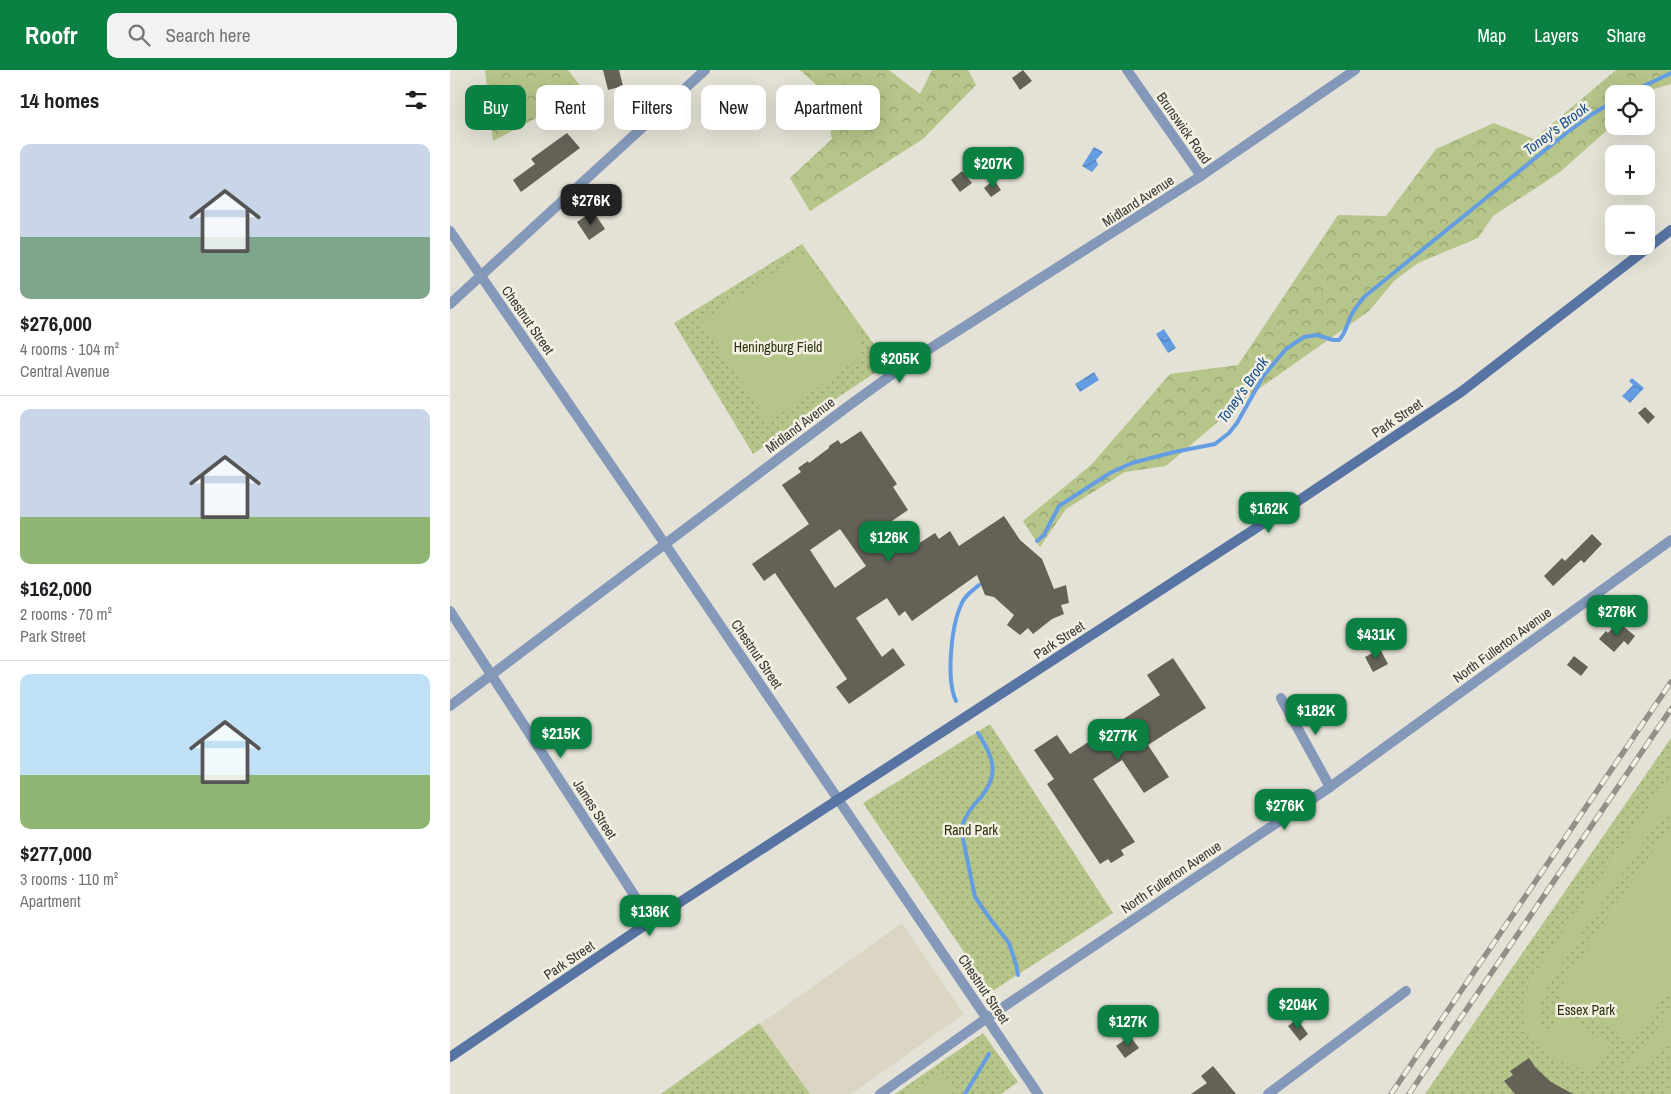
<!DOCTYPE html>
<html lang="en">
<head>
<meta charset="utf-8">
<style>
	:root { --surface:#fff; --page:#f2f2f2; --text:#202124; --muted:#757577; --line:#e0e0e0; --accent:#0b8043 }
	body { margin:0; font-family:"Archivo Narrow",sans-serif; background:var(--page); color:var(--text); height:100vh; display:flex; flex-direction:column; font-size:19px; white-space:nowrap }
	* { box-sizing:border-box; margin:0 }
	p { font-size:16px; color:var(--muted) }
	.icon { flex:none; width:28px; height:28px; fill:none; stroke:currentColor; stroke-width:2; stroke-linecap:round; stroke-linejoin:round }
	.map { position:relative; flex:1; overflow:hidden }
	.details { display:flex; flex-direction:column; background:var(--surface); width:450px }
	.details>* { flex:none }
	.guide { position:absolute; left:15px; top:15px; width:475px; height:45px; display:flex; gap:10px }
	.buttons { position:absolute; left:1155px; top:15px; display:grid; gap:10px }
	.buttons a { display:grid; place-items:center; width:50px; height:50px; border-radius:10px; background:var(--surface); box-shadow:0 5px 20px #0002; font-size:25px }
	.price { position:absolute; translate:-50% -42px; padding:0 11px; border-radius:10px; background:var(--accent); color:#fff; font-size:16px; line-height:32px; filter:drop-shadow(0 1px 2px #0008) }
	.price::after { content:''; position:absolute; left:50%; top:30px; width:15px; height:11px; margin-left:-8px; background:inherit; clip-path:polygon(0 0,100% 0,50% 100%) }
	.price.on { background:#222; color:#fff }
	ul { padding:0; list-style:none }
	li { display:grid; align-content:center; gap:10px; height:265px; padding:0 20px }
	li+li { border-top:1px solid var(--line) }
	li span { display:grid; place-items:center; height:155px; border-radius:10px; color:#555 }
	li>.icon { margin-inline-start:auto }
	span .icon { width:90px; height:90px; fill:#fffc; stroke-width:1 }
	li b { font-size:21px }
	h2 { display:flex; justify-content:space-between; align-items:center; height:60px; padding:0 20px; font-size:21px }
	.chip { padding:0 18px; border-radius:10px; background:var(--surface); box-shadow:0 5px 20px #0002; font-size:18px; line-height:45px }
	.chip.on { background:var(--accent); color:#fff }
	header { display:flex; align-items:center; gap:30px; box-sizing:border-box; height:70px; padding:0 25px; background:var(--accent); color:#fff }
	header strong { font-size:24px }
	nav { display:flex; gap:28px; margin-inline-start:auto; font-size:18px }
	.search { width:350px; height:45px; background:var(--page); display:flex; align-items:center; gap:12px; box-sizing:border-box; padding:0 18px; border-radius:10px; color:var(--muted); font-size:19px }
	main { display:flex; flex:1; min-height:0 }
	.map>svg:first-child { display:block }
</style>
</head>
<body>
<header>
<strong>Roofr</strong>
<div class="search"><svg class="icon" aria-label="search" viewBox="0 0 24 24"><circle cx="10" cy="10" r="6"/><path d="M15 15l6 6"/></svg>Search here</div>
<nav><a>Map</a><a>Layers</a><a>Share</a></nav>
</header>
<main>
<section class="details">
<h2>14 homes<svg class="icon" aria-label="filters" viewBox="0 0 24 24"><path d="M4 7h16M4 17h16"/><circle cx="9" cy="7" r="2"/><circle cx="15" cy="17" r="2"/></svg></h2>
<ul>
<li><span style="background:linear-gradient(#c9d6e8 60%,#7fa58c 0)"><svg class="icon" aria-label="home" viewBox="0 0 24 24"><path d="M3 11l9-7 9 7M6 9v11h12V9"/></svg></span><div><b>$276,000</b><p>4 rooms · 104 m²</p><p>Central Avenue</p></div></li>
<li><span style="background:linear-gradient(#c9d6e8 70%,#8fb573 0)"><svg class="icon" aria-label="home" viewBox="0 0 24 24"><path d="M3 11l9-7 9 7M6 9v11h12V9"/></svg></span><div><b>$162,000</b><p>2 rooms · 70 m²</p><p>Park Street</p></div></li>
<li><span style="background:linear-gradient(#bfe0f5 65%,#8fb573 0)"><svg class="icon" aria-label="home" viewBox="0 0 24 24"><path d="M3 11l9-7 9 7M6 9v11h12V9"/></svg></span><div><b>$277,000</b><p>3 rooms · 110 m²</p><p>Apartment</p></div></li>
</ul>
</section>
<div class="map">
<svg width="1221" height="1024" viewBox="0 0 1221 1024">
	<defs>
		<pattern id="grass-dots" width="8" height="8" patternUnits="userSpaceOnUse" patternTransform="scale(1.25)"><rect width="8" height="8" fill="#b6c589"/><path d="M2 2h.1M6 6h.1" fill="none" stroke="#95a171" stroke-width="1.8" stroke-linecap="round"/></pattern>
		<pattern id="forest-crowns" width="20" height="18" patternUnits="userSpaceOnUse" patternTransform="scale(1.25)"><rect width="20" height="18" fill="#b6c589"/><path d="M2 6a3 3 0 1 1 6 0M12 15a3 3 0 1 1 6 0" fill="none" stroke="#95a171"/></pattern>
		<pattern id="water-waves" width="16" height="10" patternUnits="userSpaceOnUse" patternTransform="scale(1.25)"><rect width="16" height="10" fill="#659de3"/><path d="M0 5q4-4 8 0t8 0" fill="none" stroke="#5481b9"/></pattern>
	</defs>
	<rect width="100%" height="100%" fill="#e4e2d6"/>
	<polygon fill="#dad6c3" points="452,853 514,944 401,1024 212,1024"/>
	<g fill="url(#grass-dots)">
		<polygon points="352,174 438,294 303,384 224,253"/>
		<polygon points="540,654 663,843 541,922 413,733"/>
		<polygon points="1221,668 1221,1024 975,1024"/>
		<polygon points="309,953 360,1024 211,1024"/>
		<polygon points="533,963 568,1012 551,1024 445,1024"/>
	</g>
	<g fill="url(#forest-crowns)">
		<polygon points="35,0 118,0 143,32 94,44 43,71"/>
		<polygon points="350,0 439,0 470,24 482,0 518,0 526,15 473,69 360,141 340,108 382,69 372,20"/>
		<polygon points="1166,0 1221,0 1221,14 1204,19 1196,25 1196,24 1164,24 1164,54 1110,102 1043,146 1028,168 968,193 944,211 919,241 796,328 716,396 675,402 616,439 590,477 573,451 641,395 720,304 788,295 888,145 936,146 986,79 1044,53 1084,69"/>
	</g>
	<g fill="#b6c589">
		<polygon points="348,186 358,187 410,259 410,288 318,352 251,251"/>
		<path d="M1221,704V739L1205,755L1102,908C1090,926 1086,948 1096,968L1113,943L1159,975L1143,1000C1184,1004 1201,968 1221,939C1221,948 1221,962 1220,970C1218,975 1213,980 1209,985C1157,1024 1030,987 1087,900Z"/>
		<polygon points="1221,755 1221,917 1182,973 1107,922"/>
		<polygon points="491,1001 505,1021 500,1024 459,1024"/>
	</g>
	<g fill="url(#water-waves)">
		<polygon points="644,77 653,82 646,90 648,95 642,102 632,96"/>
		<polygon points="714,259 726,278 718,283 706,264"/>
		<polygon points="644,302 649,310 630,322 625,314"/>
		<polygon points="1182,308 1194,318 1180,333 1172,326 1183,315 1179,311"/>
	</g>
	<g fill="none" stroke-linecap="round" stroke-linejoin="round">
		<g stroke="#659de3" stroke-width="4">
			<polyline points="1177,24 1221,3"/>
			<path d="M587,471L594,465L609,436L660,403L682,393L724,382L765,374L779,363L787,353L814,305L836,279L854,267L867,265L883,270H889C896,263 896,256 900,248C903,240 909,234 914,227L1115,64L1141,45L1164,31"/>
			<path d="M506,631C496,610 501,557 511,535C514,526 522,521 529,515"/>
			<path d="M528,663C542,685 551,703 531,727C522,737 515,745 511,759L525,827L541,850L559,873L566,894L568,905"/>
			<polyline points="515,1024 539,984"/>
		</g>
	</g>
	<g fill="#646157" fill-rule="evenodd">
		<polygon points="153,0 169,0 173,16 158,20"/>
		<polygon points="573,0 582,11 570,20 562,8"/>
		<polygon points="117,63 130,78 71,122 63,110 85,94 81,89"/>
		<polygon points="512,101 522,113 510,122 501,110"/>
		<polygon points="544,110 551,120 541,127 534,118"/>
		<polygon points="143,141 155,159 139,170 127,152"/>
		<polygon points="1195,337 1205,347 1198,354 1188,343"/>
		<path d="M411,361L447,414L443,417L458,440L439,453L457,481L485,463L489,469L500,461L509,476L554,446L570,470L592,489L604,519L616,515L619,533L611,535L614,544L602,549L583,564L578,558L570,565L557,555L564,545L544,527L535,525L527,505L462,551L455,541L449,546L437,528L406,548L432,587L443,578L455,595L399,634L386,617L397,609L325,503L314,511L302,494L359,454L332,415L351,402L348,398L358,391L359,393L379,378V376L388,370L391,374ZM390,459L416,496L385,518L360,480Z"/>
		<polygon points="1142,464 1152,474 1134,493 1131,490 1103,516 1094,506 1112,488 1115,491"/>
		<polygon points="1168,552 1185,566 1178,575 1174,571 1164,582 1149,569 1156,561 1158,563"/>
		<polygon points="930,579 938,594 923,602 915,587"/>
		<polygon points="1124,586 1138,597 1131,606 1117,595"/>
		<polygon points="723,588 756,638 698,675 719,707 694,723 672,690 643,709 685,772 671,780 674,785 661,793 658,789 650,794 597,714 604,709 584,680 607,665 620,684 710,625 697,605"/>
		<polygon points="847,949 858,964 850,971 838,956"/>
		<polygon points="680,966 689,978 675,988 666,976"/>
		<polygon points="1079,988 1086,998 1101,1012 1123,1024 1065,1024 1054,1011 1063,1005 1060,1001"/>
		<polygon points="763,996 786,1024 741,1024 757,1013 751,1006"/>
	</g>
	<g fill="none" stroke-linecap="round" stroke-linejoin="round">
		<g stroke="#8498b9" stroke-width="10">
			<polyline points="677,0 751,106"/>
			<polyline points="0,161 215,474 588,1024"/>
			<polyline points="0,234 255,0"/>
			<polyline points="0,541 201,851"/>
			<polyline points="831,628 880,717"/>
			<polyline points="0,636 401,334 462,290 751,106 905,0"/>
			<polyline points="430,1024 537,948 880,717 1221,470"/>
			<polyline points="818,1024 956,921"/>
		</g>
		<polyline stroke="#5774a3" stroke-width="10" points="0,987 201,851 851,429 1011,322 1221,160"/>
		<defs>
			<g id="rail">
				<polyline points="941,1024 1221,612"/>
				<polyline points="959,1024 1221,639"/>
			</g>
		</defs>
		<use href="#rail" stroke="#929188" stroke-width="5.5"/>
		<use href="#rail" stroke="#f2efe3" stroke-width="4" stroke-dasharray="11" stroke-linecap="butt"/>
	</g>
	<g text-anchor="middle" stroke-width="5" stroke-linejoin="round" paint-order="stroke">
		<g font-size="14" fill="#393833" stroke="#f2efe3">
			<text transform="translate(734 58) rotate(55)" y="5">Brunswick Road</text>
			<text transform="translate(688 131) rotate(-33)" y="5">Midland Avenue</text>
			<text transform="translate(78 250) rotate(55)" y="5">Chestnut Street</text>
			<text transform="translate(947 348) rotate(-34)" y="5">Park Street</text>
			<text transform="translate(350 355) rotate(-37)" y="5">Midland Avenue</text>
			<text transform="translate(609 570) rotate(-33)" y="5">Park Street</text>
			<text transform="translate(1052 575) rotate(-36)" y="5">North Fullerton Avenue</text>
			<text transform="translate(307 584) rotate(56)" y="5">Chestnut Street</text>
			<text transform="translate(145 739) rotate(57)" y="5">James Street</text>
			<text transform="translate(721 807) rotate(-34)" y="5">North Fullerton Avenue</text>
			<text transform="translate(119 890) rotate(-34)" y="5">Park Street</text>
			<text transform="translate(534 919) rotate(56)" y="5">Chestnut Street</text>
		</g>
		<g font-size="14" fill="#2c330c" stroke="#f2efe3">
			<text x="328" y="282">Heningburg Field</text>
			<text x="521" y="765">Rand Park</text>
			<text x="1136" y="945">Essex Park</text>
		</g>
		<g font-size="15" font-style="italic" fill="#174f8f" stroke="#f2efe3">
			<text transform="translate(1106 59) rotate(-37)" y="5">Toney's Brook</text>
			<text transform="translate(793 320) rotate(-55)" y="5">Toney's Brook</text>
		</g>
	</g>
</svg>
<div class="buttons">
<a><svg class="icon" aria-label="locate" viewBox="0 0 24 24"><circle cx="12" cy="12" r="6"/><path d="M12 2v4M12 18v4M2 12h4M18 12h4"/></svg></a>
<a>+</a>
<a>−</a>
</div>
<b class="price" style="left:543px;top:119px">$207K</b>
<b class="price on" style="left:141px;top:156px">$276K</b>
<b class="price" style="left:450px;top:314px">$205K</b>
<b class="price" style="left:819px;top:464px">$162K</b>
<b class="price" style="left:439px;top:493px">$126K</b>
<b class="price" style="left:1167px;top:567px">$276K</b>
<b class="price" style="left:926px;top:590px">$431K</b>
<b class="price" style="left:866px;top:666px">$182K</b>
<b class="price" style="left:111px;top:689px">$215K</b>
<b class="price" style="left:668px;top:691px">$277K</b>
<b class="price" style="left:835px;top:761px">$276K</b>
<b class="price" style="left:200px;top:867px">$136K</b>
<b class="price" style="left:848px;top:960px">$204K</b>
<b class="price" style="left:678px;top:977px">$127K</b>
<div class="guide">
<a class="chip on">Buy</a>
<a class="chip">Rent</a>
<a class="chip">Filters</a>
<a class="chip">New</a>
<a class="chip">Apartment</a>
</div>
</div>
</main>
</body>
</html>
